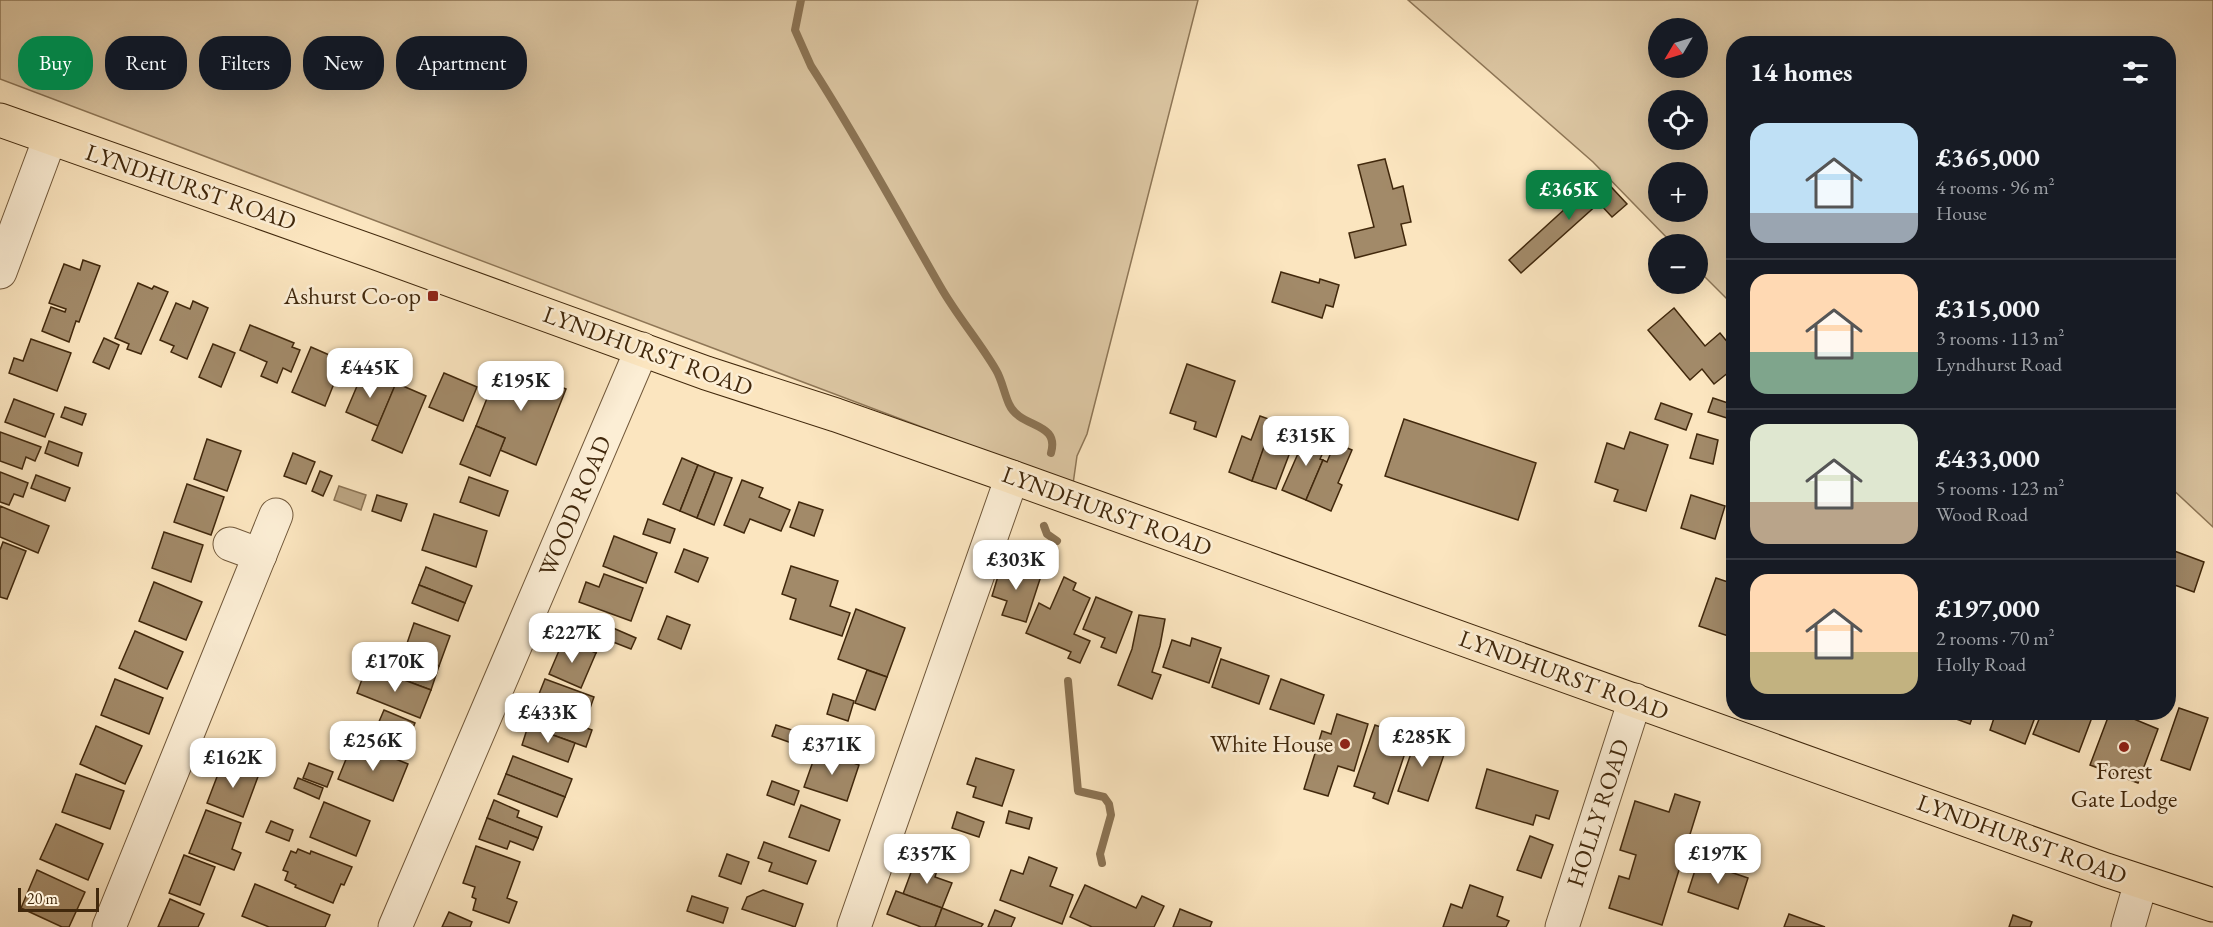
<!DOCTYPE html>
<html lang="en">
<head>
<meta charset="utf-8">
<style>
	:root { --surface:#171b24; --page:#20242c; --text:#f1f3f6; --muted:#9ea1a6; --line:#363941; --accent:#0b8043 }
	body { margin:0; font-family:"EB Garamond",serif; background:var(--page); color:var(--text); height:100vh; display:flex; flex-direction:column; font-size:22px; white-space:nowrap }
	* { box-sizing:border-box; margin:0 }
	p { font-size:20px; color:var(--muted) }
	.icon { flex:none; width:33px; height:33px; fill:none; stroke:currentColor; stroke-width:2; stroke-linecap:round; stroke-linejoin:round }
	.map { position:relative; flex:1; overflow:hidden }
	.panel { position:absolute; left:1726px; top:36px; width:450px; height:684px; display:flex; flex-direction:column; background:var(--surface); border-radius:24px; box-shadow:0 6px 24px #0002 }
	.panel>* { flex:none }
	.guide { position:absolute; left:18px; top:36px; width:570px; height:54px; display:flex; gap:12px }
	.needle { width:39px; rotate:232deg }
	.fabs { position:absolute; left:1648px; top:18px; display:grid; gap:12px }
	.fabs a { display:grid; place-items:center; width:60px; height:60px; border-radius:50%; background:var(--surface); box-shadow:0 6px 24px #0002; font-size:30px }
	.scale { position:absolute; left:18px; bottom:15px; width:81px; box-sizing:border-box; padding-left:6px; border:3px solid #41280c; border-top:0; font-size:16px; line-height:21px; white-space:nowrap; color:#41280c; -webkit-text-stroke:4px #fceed5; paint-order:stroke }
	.price { position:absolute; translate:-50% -51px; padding:0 14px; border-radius:12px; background:#fff; color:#222; font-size:20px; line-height:39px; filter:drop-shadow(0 2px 3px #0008) }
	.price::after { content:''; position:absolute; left:50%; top:36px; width:18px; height:14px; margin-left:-9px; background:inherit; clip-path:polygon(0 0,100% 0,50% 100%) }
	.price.current { background:var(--accent); color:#fff }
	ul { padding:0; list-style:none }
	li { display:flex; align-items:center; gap:18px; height:150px; padding:0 24px }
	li+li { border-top:2px solid var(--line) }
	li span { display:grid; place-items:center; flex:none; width:168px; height:120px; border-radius:18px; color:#555 }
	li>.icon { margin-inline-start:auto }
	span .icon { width:72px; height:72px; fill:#fffc; stroke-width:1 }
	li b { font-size:26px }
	h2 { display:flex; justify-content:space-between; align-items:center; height:72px; padding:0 24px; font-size:26px }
	.pill { padding:0 21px; border-radius:24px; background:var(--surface); box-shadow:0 6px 24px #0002; font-size:21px; line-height:54px }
	.pill.current { background:var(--accent); color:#fff }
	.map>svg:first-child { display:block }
</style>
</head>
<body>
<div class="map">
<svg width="2213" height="927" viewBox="0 0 2213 927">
	<rect width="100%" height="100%" fill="#fbe5bf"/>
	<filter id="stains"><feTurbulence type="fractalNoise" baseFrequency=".00333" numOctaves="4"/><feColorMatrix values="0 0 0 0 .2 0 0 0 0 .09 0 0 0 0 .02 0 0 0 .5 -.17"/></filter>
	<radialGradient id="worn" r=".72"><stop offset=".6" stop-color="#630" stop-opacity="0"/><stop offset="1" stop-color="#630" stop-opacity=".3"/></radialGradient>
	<g fill="#dbc5a1" stroke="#8e7656" stroke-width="1.5" fill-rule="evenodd">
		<polygon points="0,0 1198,0 1087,434 1077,456 1073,484 0,79"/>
		<path d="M1408,0H2213V527L2169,486V44H1734V306L1698,270V244H1673L1593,162ZM1698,28V68H1659V28ZM1698,100V140H1659V100ZM1659,172H1698V212H1659Z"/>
	</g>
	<polygon fill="#bca582" stroke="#8b7353" stroke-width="1.5" points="339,486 366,495 361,510 334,500"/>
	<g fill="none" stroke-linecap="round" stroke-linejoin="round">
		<g stroke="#8b7353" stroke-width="8">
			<path d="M801,0L795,30L811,66C857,137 898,213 940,286C957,316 979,341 996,370C1002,380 1004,393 1009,404C1020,429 1060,421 1051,453"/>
			<polyline points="1044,526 1047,534 1057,541"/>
			<polyline points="1068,681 1078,791 1104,797 1109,804 1111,815 1100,854 1102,863"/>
		</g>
	</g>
	<g fill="#a28a69" stroke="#41280c" stroke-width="1.5">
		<polygon points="1385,159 1393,189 1403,186 1411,222 1401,224 1406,245 1355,258 1349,233 1374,227 1358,165"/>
		<polygon points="1601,176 1627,204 1612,217 1599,203 1521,273 1509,260"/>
		<polygon points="83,260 100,266 79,322 76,321 69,342 42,331 51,307 65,312 66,309 49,303 64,264 80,270"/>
		<polygon points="1281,272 1319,283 1320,279 1339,285 1333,307 1326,305 1322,318 1272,302"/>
		<polygon points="138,283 152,289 154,286 168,292 141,354 127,349 129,344 115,338"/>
		<polygon points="193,301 208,308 187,359 171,352 174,346 160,340 176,303 190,309"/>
		<polygon points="1674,308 1705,346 1720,333 1734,350 1734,368 1714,384 1702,369 1690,380 1648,330"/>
		<polygon points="250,325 294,343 292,347 300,350 291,372 283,368 277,383 261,376 267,362 240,350"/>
		<polygon points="104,338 119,345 109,369 93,362"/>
		<polygon points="31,339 71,353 57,391 9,373 14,358 23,361"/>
		<polygon points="213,344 235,353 221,387 199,377"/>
		<polygon points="311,347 343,361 325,406 292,392"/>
		<polygon points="501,363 566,389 536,465 500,450 505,438 476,426"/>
		<polygon points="1187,364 1235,381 1216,437 1194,429 1196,422 1170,413"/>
		<polygon points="363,372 395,386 378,426 346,412"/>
		<polygon points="444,373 477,387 463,421 429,407"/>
		<polygon points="396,383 426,396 402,453 372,440"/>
		<polygon points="1713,398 1734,405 1733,420 1708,412"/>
		<polygon points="14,399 54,414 45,437 5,422"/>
		<polygon points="1661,403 1692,414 1686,430 1655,419"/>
		<polygon points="65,407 86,414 82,425 61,417"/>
		<polygon points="1260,416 1274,421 1252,481 1229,472 1242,436 1251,440"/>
		<polygon points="1404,419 1536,463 1518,520 1385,476"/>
		<polygon points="476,426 505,438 490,476 460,464"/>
		<polygon points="0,432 41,447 35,461 26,457 22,469 0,461"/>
		<polygon points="1630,432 1668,445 1646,511 1614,501 1618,490 1595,482 1607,443 1624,449"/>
		<polygon points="1307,433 1328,442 1320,459 1323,460 1306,500 1282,490"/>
		<polygon points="1697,434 1718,440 1713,464 1690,458"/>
		<polygon points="1267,438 1292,447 1276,489 1252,481"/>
		<polygon points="207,439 241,451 227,491 194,479"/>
		<polygon points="49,441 82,453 78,466 45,453"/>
		<polygon points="1335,443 1352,450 1338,483 1342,485 1331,511 1306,500 1323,460 1327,462"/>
		<polygon points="293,453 315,462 306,484 284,476"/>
		<polygon points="682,458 698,465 680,511 663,504"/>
		<polygon points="698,465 715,472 697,518 680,511"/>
		<polygon points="320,471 332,476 323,496 312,491"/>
		<polygon points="0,472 28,483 23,497 14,494 9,505 0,502"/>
		<polygon points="715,472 732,478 714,525 697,518"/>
		<polygon points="36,475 70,488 65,501 31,488"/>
		<polygon points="469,477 508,491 499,516 460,502"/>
		<polygon points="742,480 763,488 759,497 790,510 781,531 750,519 744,533 724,525"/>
		<polygon points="187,484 224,497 211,535 174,522"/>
		<polygon points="377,495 407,504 401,521 372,511"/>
		<polygon points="1691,495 1725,506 1715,539 1681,528"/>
		<polygon points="799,502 823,510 814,536 790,527"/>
		<polygon points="0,506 49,526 38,553 0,537"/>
		<polygon points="434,514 487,531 476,567 422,550"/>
		<polygon points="648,519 675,529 670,543 643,534"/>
		<polygon points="164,532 203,545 191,582 152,568"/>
		<polygon points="614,536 657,553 646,583 603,566"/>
		<polygon points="3,542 26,551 7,599 0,597 0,550"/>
		<polygon points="684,549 708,558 698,582 675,572"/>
		<polygon points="2169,549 2204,562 2194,592 2169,583"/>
		<polygon points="1002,563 1041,576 1026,622 1002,615 1007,601 992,596"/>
		<polygon points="791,566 838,581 830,606 850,613 842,636 790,619 796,599 782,594"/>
		<polygon points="426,567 472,586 465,603 419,585"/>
		<polygon points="604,574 643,588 631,621 579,602 586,582 599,587"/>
		<polygon points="1064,577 1076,583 1073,590 1090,598 1074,634 1090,641 1080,663 1068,658 1071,652 1026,633 1039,603 1050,609"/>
		<polygon points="1716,578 1734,584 1734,638 1699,626"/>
		<polygon points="154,582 202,602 186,640 139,621"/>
		<polygon points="419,585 465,603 458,621 412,603"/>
		<polygon points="1096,597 1132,612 1116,653 1101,647 1105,638 1083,629"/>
		<polygon points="856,609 905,628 887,677 838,659"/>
		<polygon points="1139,615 1165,619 1160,646 1152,672 1161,675 1152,699 1118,685 1132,649"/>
		<polygon points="667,616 690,625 681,649 658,639"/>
		<polygon points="414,623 450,636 439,666 404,652"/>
		<polygon points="570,624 603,638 596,653 564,639"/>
		<polygon points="613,628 636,638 631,649 608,640"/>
		<polygon points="135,631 183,652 167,689 119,668"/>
		<polygon points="1192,638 1221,648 1209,683 1163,667 1172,640 1190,646"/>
		<polygon points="564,639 596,653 581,688 549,674"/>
		<polygon points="404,652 439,666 431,690 380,671 384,660 399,665"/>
		<polygon points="1221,659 1269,676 1259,704 1212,687"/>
		<polygon points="867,670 887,677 875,710 855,703"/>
		<polygon points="365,671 378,676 380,671 431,690 420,718 357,693"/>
		<polygon points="115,679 163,698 149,734 101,715"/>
		<polygon points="545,679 594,697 589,711 576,706 572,718 535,704"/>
		<polygon points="1281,679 1324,695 1314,724 1270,709"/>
		<polygon points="833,694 854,701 848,721 827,714"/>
		<polygon points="2179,708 2208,718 2190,770 2161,760"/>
		<polygon points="534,709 592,730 586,747 528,726"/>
		<polygon points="384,710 415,723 401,758 369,745"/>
		<polygon points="1937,712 1974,712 1970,724"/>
		<polygon points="1996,712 2037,712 2025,744 1990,730"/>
		<polygon points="2042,712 2094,712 2079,752 2033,734"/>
		<polygon points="2110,712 2117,712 2158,729 2138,783 2090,765"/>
		<polygon points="1337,714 1368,724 1354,771 1338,766 1328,796 1304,789 1322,731 1331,734"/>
		<polygon points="776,725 804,734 800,746 772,736"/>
		<polygon points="1375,725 1410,738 1388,804 1373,798 1375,793 1354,786"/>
		<polygon points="96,726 142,746 125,784 80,764"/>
		<polygon points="528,726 575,743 568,762 522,745"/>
		<polygon points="1417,736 1447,746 1428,801 1398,791"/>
		<polygon points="353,742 408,764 393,801 338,779"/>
		<polygon points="817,750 859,765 847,801 804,787"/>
		<polygon points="513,756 572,779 565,797 506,774"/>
		<polygon points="976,758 1014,770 1002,806 973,797 976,787 967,784"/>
		<polygon points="223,761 259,774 243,817 207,803"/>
		<polygon points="309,763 333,772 327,787 303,778"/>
		<polygon points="1487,769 1558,791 1549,819 1536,815 1533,825 1476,808"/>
		<polygon points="76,774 124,791 110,829 62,812"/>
		<polygon points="506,774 565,797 557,817 498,794"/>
		<polygon points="298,778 323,788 319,799 294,788"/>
		<polygon points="772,781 799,791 794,805 767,795"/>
		<polygon points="1675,794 1700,802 1662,925 1609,908 1619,876 1629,879 1636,855 1620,850 1635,801 1669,812"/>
		<polygon points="494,800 519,811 517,817 542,827 538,838 487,818"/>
		<polygon points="324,802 370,821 356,856 310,837"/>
		<polygon points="801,805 840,820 829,851 789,837"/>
		<polygon points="206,810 241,823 232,849 241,853 234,870 189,853"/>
		<polygon points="1009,811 1032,818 1029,829 1006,823"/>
		<polygon points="957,812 984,822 979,837 952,828"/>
		<polygon points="487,818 538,838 533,850 510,841 507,849 479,839"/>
		<polygon points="271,821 293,830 289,841 266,832"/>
		<polygon points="56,824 103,844 88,880 40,859"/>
		<polygon points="1530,836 1553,845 1541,878 1517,870"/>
		<polygon points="764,842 816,861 807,884 769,871 772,863 758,858"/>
		<polygon points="476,846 520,862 507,898 517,902 509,923 473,910 476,899 472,897 475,887 463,883"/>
		<polygon points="298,849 310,854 311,851 352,867 344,885 341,884 333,903 295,887 296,885 285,880 288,872 283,870 291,851 296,853"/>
		<polygon points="727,854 749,862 741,884 719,876"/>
		<polygon points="184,855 215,867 200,905 169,893"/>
		<polygon points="1029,857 1057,868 1050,886 1073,895 1062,924 1000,900 1011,870 1023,874"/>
		<polygon points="916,859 938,867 935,877 952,883 942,908 903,894"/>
		<polygon points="1698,861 1748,878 1738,909 1688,892"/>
		<polygon points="37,870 85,892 69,927 62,927 21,908"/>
		<polygon points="255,884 330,915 325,927 269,927 242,916"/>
		<polygon points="1085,885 1136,908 1142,896 1164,906 1154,927 1092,927 1070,917"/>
		<polygon points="1470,885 1503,897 1497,916 1509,921 1506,927 1443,927 1451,904 1462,908"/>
		<polygon points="763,890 803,904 795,927 742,909 747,897"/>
		<polygon points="896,891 942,908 935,927 921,927 887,914"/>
		<polygon points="692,896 728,908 723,923 687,911"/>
		<polygon points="170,899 204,914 198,927 158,927"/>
		<polygon points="942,908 983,924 981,927 935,927"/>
		<polygon points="1180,909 1212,922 1210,927 1173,927"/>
		<polygon points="995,910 1015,918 1011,927 988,927"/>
		<polygon points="449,912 472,922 470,927 442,927"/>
		<polygon points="1789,914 1825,927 1784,927"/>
		<polygon points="2013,915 2032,922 2030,927 2009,927"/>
	</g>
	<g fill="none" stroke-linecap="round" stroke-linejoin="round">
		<defs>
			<g id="minor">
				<polyline points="0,272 50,138"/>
				<polyline points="230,544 260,555"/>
				<polyline points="109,927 276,515"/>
				<polyline points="395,927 642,349"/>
				<polyline points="854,927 1012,477"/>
				<polyline points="1562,927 1635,700"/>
				<polyline points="2128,927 2141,882"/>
			</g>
			<polyline id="major" points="0,120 376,253 706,373 836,415 1012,477 2106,870 2213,905"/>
		</defs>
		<use href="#minor" stroke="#705739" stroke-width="35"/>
		<use href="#major" stroke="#41280c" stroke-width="35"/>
		<use href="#minor" stroke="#fceed5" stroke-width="33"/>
		<use href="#major" stroke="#fbe5bf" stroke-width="33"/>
	</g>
	<g fill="#8f2418" stroke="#fceed5" stroke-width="2">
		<rect x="427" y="290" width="12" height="12" rx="3"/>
		<circle cx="1345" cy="744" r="6"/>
		<circle cx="2124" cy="747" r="6"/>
	</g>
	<g text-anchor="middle" stroke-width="5" stroke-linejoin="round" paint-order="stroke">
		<g font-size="24" fill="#41280c" stroke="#fceed5">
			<text transform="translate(191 187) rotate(19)" y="8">LYNDHURST ROAD</text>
			<text transform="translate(648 351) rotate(20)" y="8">LYNDHURST ROAD</text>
			<text transform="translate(575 506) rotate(-67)" y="8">WOOD ROAD</text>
			<text transform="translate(1107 511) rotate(20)" y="8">LYNDHURST ROAD</text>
			<text transform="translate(1564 675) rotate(20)" y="8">LYNDHURST ROAD</text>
			<text transform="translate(1598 813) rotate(-72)" y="8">HOLLY ROAD</text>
			<text transform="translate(2022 839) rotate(20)" y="8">LYNDHURST ROAD</text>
		</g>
		<g font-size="24" fill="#41280c" stroke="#fceed5" text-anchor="end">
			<text x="421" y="304">Ashurst Co-op</text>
			<text x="1333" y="752">White House</text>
			<text x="2124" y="779" text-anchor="middle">Forest<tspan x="2124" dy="28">Gate Lodge</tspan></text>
		</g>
	</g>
	<rect width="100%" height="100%" filter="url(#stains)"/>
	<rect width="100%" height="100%" fill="url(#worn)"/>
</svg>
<div class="fabs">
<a><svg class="needle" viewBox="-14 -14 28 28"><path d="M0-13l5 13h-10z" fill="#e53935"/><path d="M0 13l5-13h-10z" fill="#9ea1a6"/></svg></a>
<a><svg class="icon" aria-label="locate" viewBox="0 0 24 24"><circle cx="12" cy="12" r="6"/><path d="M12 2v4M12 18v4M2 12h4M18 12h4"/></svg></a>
<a>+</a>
<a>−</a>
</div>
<div class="scale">20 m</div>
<b class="price current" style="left:1569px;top:221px">£365K</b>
<b class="price" style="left:370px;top:399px">£445K</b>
<b class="price" style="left:521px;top:412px">£195K</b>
<b class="price" style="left:1306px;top:467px">£315K</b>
<b class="price" style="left:1016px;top:591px">£303K</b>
<b class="price" style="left:572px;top:664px">£227K</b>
<b class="price" style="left:395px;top:693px">£170K</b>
<b class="price" style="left:548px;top:744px">£433K</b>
<b class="price" style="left:1422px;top:768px">£285K</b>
<b class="price" style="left:373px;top:772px">£256K</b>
<b class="price" style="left:832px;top:776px">£371K</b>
<b class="price" style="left:233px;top:789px">£162K</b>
<b class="price" style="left:927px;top:885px">£357K</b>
<b class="price" style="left:1718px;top:885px">£197K</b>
<div class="guide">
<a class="pill current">Buy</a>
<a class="pill">Rent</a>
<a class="pill">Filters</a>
<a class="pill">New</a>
<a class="pill">Apartment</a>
</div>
<section class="panel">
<h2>14 homes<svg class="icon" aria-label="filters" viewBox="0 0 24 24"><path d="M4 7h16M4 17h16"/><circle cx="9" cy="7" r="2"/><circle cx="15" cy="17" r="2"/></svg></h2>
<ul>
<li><span style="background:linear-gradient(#bfe0f5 75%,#9aa5b1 0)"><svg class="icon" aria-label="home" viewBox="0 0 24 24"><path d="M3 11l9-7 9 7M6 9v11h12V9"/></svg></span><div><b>£365,000</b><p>4 rooms · 96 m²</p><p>House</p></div></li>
<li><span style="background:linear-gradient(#ffd9b3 65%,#7fa58c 0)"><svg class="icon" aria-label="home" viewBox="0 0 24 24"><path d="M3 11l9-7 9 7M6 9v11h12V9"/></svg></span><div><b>£315,000</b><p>3 rooms · 113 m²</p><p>Lyndhurst Road</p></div></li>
<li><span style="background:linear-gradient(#dfe7d0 65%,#b9a48a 0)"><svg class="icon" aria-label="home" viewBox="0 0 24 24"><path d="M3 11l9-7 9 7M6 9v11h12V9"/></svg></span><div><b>£433,000</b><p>5 rooms · 123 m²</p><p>Wood Road</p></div></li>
<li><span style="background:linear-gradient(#ffd9b3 65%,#c2b280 0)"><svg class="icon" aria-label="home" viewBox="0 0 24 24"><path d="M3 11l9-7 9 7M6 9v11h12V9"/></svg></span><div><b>£197,000</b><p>2 rooms · 70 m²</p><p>Holly Road</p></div></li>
</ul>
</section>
</div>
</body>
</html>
